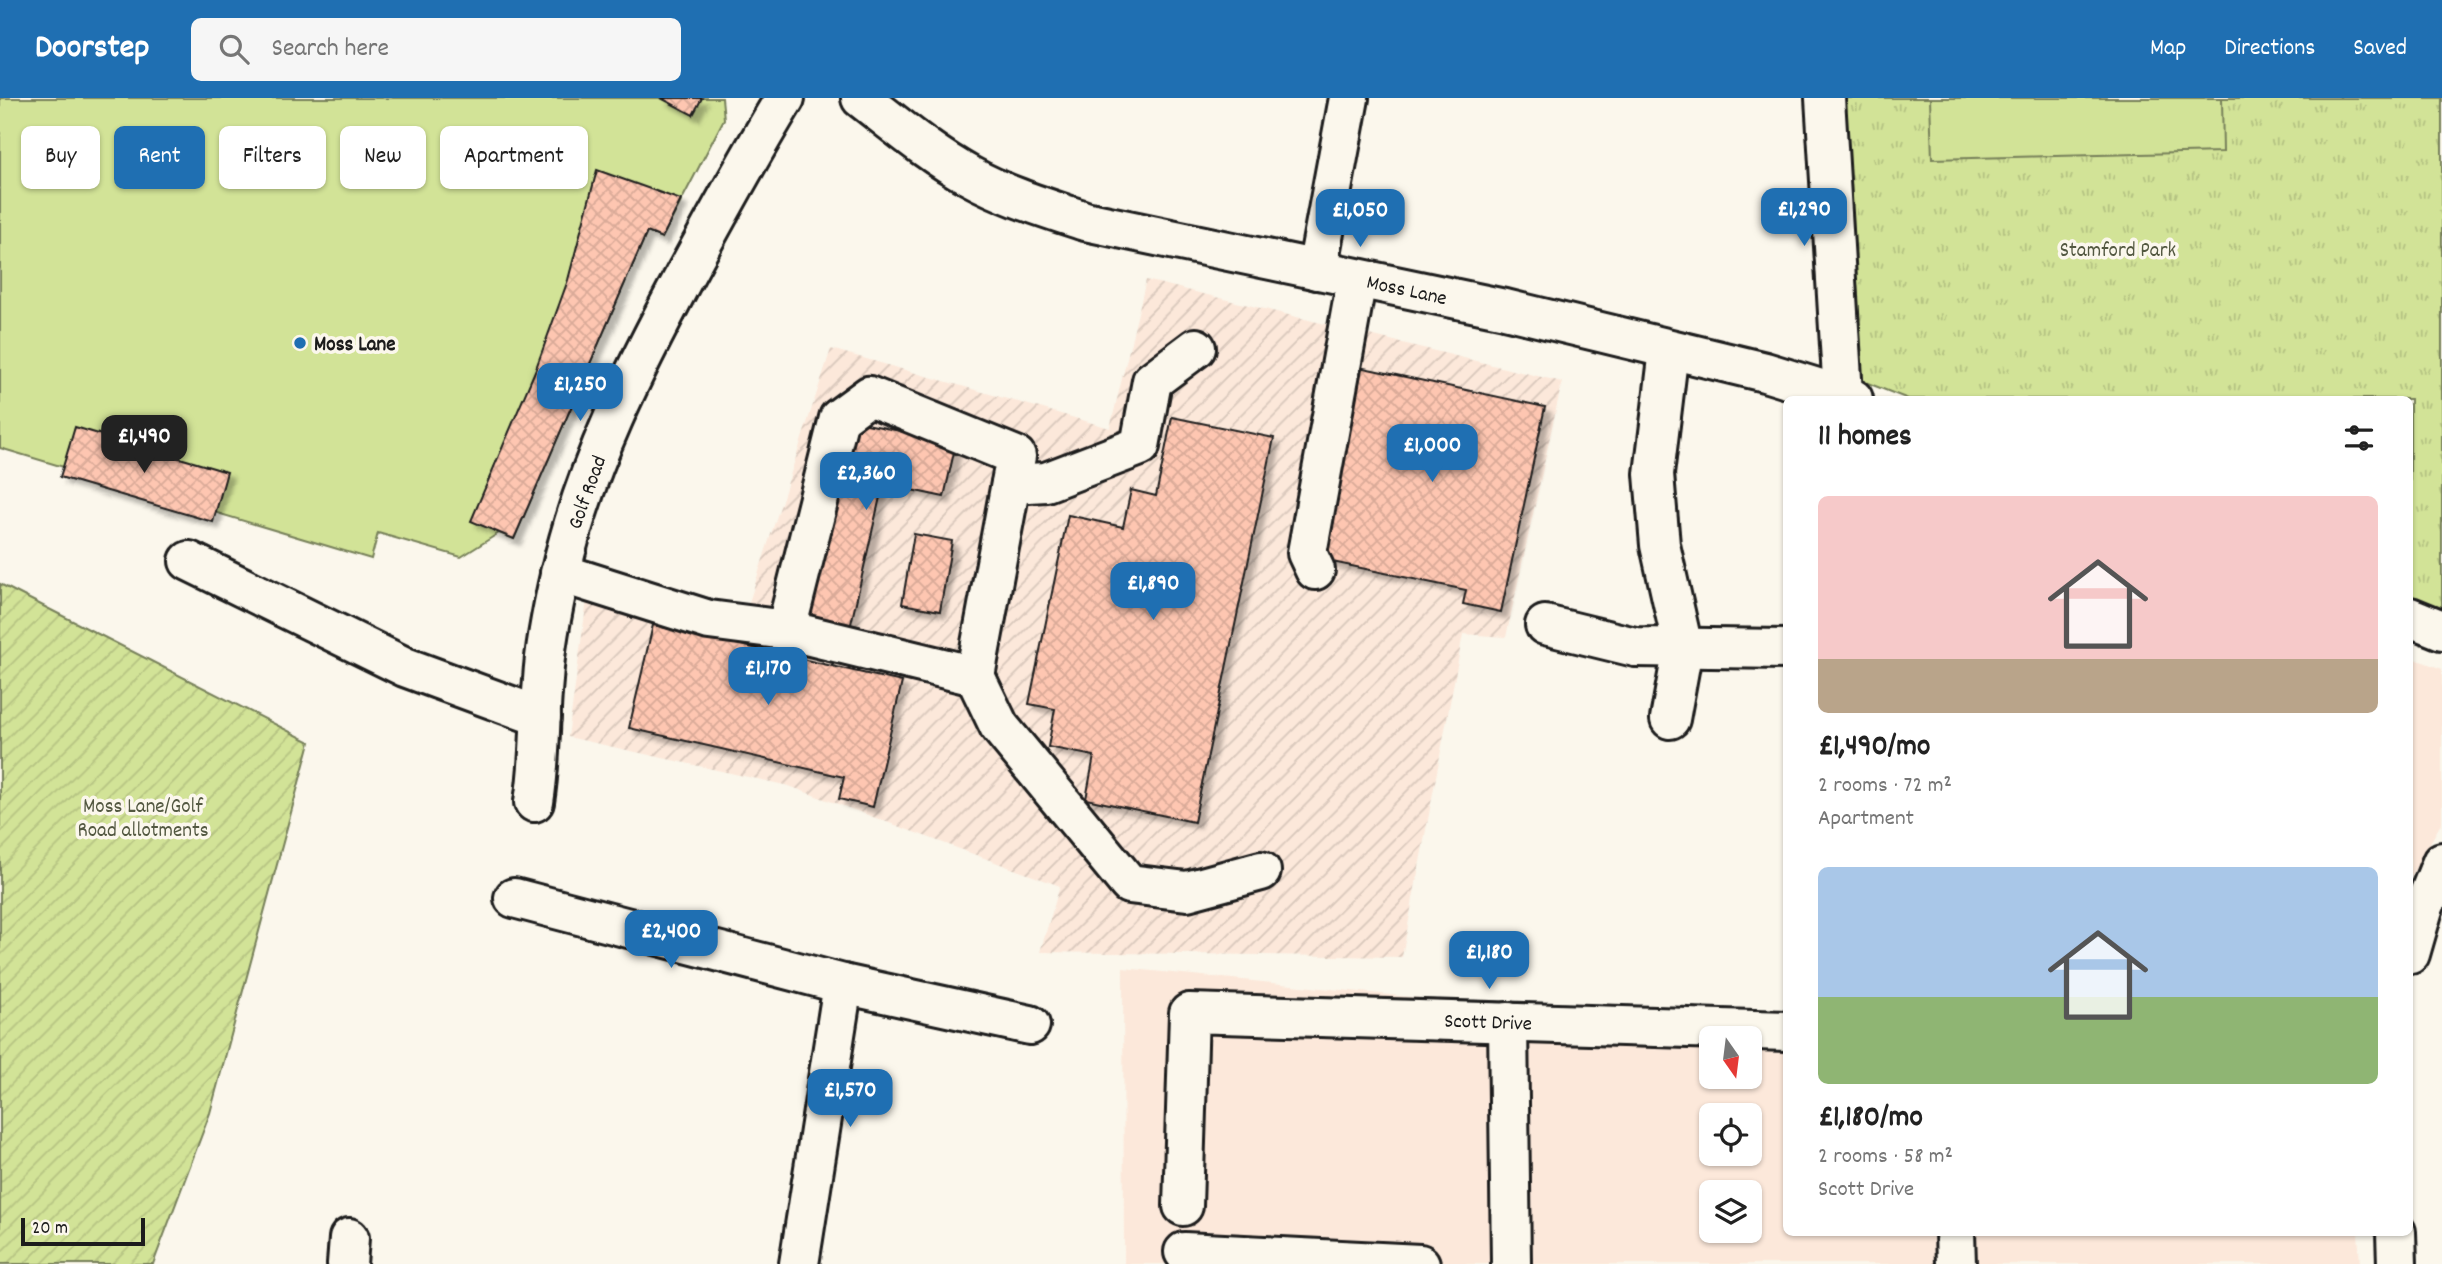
<!DOCTYPE html>
<html lang="en">
<head>
<meta charset="utf-8">
<style>
	:root { --surface:#fff; --page:#f6f6f6; --text:#222; --muted:#767676; --accent:#1f6fb2 }
	body { margin:0; font-family:Dekko,sans-serif; background:var(--page); color:var(--text); height:100vh; display:flex; flex-direction:column; font-size:26px; white-space:nowrap }
	* { box-sizing:border-box; margin:0 }
	p { font-size:23px; color:var(--muted) }
	.icon { flex:none; width:38px; height:38px; fill:none; stroke:currentColor; stroke-width:2; stroke-linecap:round; stroke-linejoin:round }
	.map { position:relative; flex:1; overflow:hidden }
	.details { position:absolute; left:1783px; top:298px; width:630px; height:840px; display:flex; flex-direction:column; background:var(--surface); border-radius:10px; box-shadow:0 2px 5px #0004 }
	.details>* { flex:none }
	.hud { position:absolute; left:21px; top:28px; width:665px; height:63px; display:flex; gap:14px }
	.needle { width:46px; rotate:166deg }
	.controls { position:absolute; left:1699px; top:928px; display:grid; gap:14px }
	.controls a { display:grid; place-items:center; width:63px; height:63px; border-radius:10px; background:var(--surface); box-shadow:0 2px 5px #0004; font-size:35px }
	.scale { position:absolute; left:21px; bottom:18px; width:124px; box-sizing:border-box; padding-left:7px; border:4px solid #1c1c1c; border-top:0; font-size:19px; line-height:24px; white-space:nowrap; color:#1c1c1c; -webkit-text-stroke:5px #fbf7ec; paint-order:stroke }
	.price { position:absolute; translate:-50% -60px; padding:0 16px; border-radius:14px; background:var(--accent); color:#fff; font-size:23px; line-height:46px; filter:drop-shadow(0 2px 4px #0008) }
	.price::after { content:''; position:absolute; left:50%; top:42px; width:21px; height:16px; margin-left:-10px; background:inherit; clip-path:polygon(0 0,100% 0,50% 100%) }
	.price.selected { background:#222; color:#fff }
	ul { padding:0; list-style:none }
	li { display:grid; align-content:center; gap:14px; height:371px; padding:0 35px }
	li span { display:grid; place-items:center; height:217px; border-radius:10px; color:#555 }
	li>.icon { margin-inline-start:auto }
	span .icon { width:126px; height:126px; fill:#fffc; stroke-width:1 }
	li b { font-size:30px }
	h2 { display:flex; justify-content:space-between; align-items:center; height:84px; padding:0 35px; font-size:30px }
	.tag { padding:0 24px; border-radius:10px; background:var(--surface); box-shadow:0 2px 5px #0004; font-size:24px; line-height:63px }
	.tag.selected { background:var(--accent); color:#fff }
	header { display:flex; align-items:center; gap:42px; box-sizing:border-box; height:98px; padding:0 35px; background:var(--accent); color:#fff }
	header strong { font-size:33px }
	nav { display:flex; gap:38px; margin-inline-start:auto; font-size:24px }
	.search { width:490px; height:63px; background:var(--page); display:flex; align-items:center; gap:18px; box-sizing:border-box; padding:0 24px; border-radius:10px; color:var(--muted); font-size:26px }
	.map>svg:first-child { display:block }
</style>
</head>
<body>
<header>
<strong>Doorstep</strong>
<div class="search"><svg class="icon" aria-label="search" viewBox="0 0 24 24"><circle cx="10" cy="10" r="6"/><path d="M15 15l6 6"/></svg>Search here</div>
<nav><a>Map</a><a>Directions</a><a>Saved</a></nav>
</header>
<div class="map">
<svg width="2442" height="1166" viewBox="0 0 2442 1166">
	<defs>
		<pattern id="industrial-furrows" width="10" height="10" patternUnits="userSpaceOnUse" patternTransform="scale(1.75)"><rect width="10" height="10" fill="#fce8da"/><path d="M-1 1l2-2M0 10L10 0M9 11l2-2" fill="none" stroke="#d7c6ba"/></pattern>
		<pattern id="park-tufts" width="24" height="20" patternUnits="userSpaceOnUse" patternTransform="scale(1.75)"><rect width="24" height="20" fill="#d2e397"/><path d="M3 7l-1-3M5 7V3M7 7l1-3M15 17l-1-3M17 17v-4M19 17l1-3" fill="none" stroke="#b4c282"/></pattern>
		<pattern id="garden-furrows" width="10" height="10" patternUnits="userSpaceOnUse" patternTransform="scale(1.75)"><rect width="10" height="10" fill="#d2e397"/><path d="M-1 1l2-2M0 10L10 0M9 11l2-2" fill="none" stroke="#b4c282"/></pattern>
		<pattern id="building-cross-hatch" width="8" height="8" patternUnits="userSpaceOnUse" patternTransform="scale(1.75)"><rect width="8" height="8" fill="#fec6b1"/><path d="M0 0l8 8M0 8l8-8" fill="none" stroke="#d9aa98"/></pattern>
		<filter id="shadow"><feDropShadow dx="6" dy="6" stdDeviation="2" flood-color="#0004"/></filter>
	</defs>
	<rect width="100%" height="100%" fill="#fbf7ec"/>
	<filter id="ink" filterUnits="userSpaceOnUse"><feTurbulence type="fractalNoise" baseFrequency=".0143" numOctaves="2"/><feDisplacementMap in="SourceGraphic" scale="14" xChannelSelector="R" yChannelSelector="G"/><feConvolveMatrix kernelMatrix="1 2 1 2 8 2 1 2 1" color-interpolation-filters="sRGB"/></filter>
	<g filter="url(#ink)">
		<g fill="#fce8da" fill-rule="evenodd">
			<polygon points="2410,559 2442,571 2442,724 2410,780"/>
			<path d="M1123,870L1787,937V1134H2358L2360,1166H1124ZM1712,940H1750V978H1712ZM1712,1017H1750V1055H1712ZM1712,1094H1750V1132H1712Z"/>
		</g>
		<polygon fill="url(#industrial-furrows)" points="1146,182 1562,284 1506,539 1463,536 1402,859 1040,854 1060,788 789,688 568,639 592,465 741,529 831,251 1110,330"/>
		<polygon fill="url(#park-tufts)" stroke="#77805a" stroke-width="2" points="1843,0 2442,0 2442,509 2410,499 2410,301 1908,301 1855,280"/>
		<polygon fill="url(#garden-furrows)" stroke="#77805a" stroke-width="2" points="0,486 310,644 210,1015 153,1166 0,1166"/>
		<g fill="#d2e397" stroke="#77805a" stroke-width="2">
			<polygon points="0,0 722,0 724,21 662,140 647,134 514,441 499,435 461,459 378,435 371,461 0,350"/>
			<polygon points="1930,0 2222,0 2223,54 1932,61"/>
		</g>
		<g fill="url(#building-cross-hatch)" stroke="#1c1c1c" stroke-width="2" filter="url(#shadow)">
			<polygon points="661,0 702,0 693,17"/>
			<polygon points="597,72 681,102 662,140 647,134 514,441 471,423 535,273 568,182"/>
			<polygon points="1359,269 1545,309 1501,514 1463,506 1466,492 1318,461"/>
			<polygon points="1172,319 1274,340 1194,724 1086,701 1094,658 1048,649 1055,611 1029,606 1068,417 1123,429 1131,392 1156,398"/>
			<polygon points="848,322 956,345 944,399 883,386 848,539 801,529"/>
			<polygon points="75,329 227,374 213,424 60,379"/>
			<polygon points="914,436 952,443 940,513 902,506"/>
			<polygon points="653,527 902,584 873,709 839,701 844,679 629,630"/>
		</g>
		<g fill="none" stroke-linecap="round" stroke-linejoin="round">
			<defs>
				<g id="minor">
					<path d="M861,0C896,27 931,57 970,78C1006,98 1046,110 1085,123L1505,211L1765,274L1853,301"/>
					<polyline points="1825,0 1843,297"/>
					<polyline points="1317,172 1349,0"/>
					<polyline points="1669,252 1654,376 1660,447 1683,550 1670,621"/>
					<polyline points="1011,386 1046,384 1140,348 1152,283 1196,250"/>
					<polyline points="189,463 405,569 541,619"/>
					<polyline points="1315,472 1307,455 1357,181"/>
					<polyline points="560,475 709,522 786,532 839,320 869,298 1016,358 975,578 786,532"/>
					<polyline points="2410,519 2442,532"/>
					<polyline points="1545,527 1635,549 1787,551"/>
					<polyline points="975,578 999,628 1129,786 1187,793 1261,773"/>
					<path d="M534,704C541,661 539,624 543,582C545,546 553,508 561,473C585,368 635,270 686,175C718,116 750,57 785,0"/>
					<polyline points="514,800 843,886 1030,927"/>
					<polyline points="2410,856 2423,811 2442,764"/>
					<polyline points="1508,924 1511,1166"/>
					<polyline points="1183,1108 1189,915 1787,933"/>
					<polyline points="1955,1134 1956,1166"/>
					<polyline points="2396,1134 2397,1166"/>
					<polyline points="1184,1154 1420,1166"/>
					<polyline points="347,1166 349,1140"/>
					<polyline points="799,1166 843,886"/>
				</g>
			</defs>
			<use href="#minor" stroke="#1c1c1c" stroke-width="44"/>
			<use href="#minor" stroke="#fbf7ec" stroke-width="38"/>
		</g>
	</g>
	<circle fill="#1f6fb2" stroke="#fbf7ec" stroke-width="2.5" cx="300" cy="245" r="7"/>
	<g text-anchor="middle" stroke-width="7" stroke-linejoin="round" paint-order="stroke">
		<g font-size="21" fill="#535841" stroke="#fbf7ec">
			<text x="2118" y="158">Stamford Park</text>
			<text x="143" y="714">Moss Lane/Golf<tspan x="143" dy="24">Road allotments</tspan></text>
		</g>
		<g font-size="21" fill="#1c1c1c" stroke="#fbf7ec">
			<text transform="translate(1407 191) rotate(12)" y="7">Moss Lane</text>
			<text transform="translate(586 394) rotate(-70)" y="7">Golf Road</text>
			<text transform="translate(1488 923) rotate(2)" y="7">Scott Drive</text>
		</g>
		<g font-size="21" font-weight="bold" fill="#1c1c1c" stroke="#fbf7ec" text-anchor="start">
			<text x="314" y="252">Moss Lane</text>
		</g>
	</g>
</svg>
<div class="controls">
<a><svg class="needle" viewBox="-14 -14 28 28"><path d="M0-13l5 13h-10z" fill="#e53935"/><path d="M0 13l5-13h-10z" fill="#767676"/></svg></a>
<a><svg class="icon" aria-label="locate" viewBox="0 0 24 24"><circle cx="12" cy="12" r="6"/><path d="M12 2v4M12 18v4M2 12h4M18 12h4"/></svg></a>
<a><svg class="icon" aria-label="layers" viewBox="0 0 24 24"><path d="M12 4l9 5-9 5-9-5zM3 14l9 5 9-5"/></svg></a>
</div>
<div class="scale">20 m</div>
<b class="price" style="left:1804px;top:150px">£1,290</b>
<b class="price" style="left:1360px;top:151px">£1,050</b>
<b class="price" style="left:580px;top:325px">£1,250</b>
<b class="price selected" style="left:144px;top:377px">£1,490</b>
<b class="price" style="left:1432px;top:386px">£1,000</b>
<b class="price" style="left:866px;top:414px">£2,360</b>
<b class="price" style="left:1153px;top:524px">£1,890</b>
<b class="price" style="left:768px;top:609px">£1,170</b>
<b class="price" style="left:671px;top:872px">£2,400</b>
<b class="price" style="left:1489px;top:893px">£1,180</b>
<b class="price" style="left:850px;top:1031px">£1,570</b>
<div class="hud">
<a class="tag">Buy</a>
<a class="tag selected">Rent</a>
<a class="tag">Filters</a>
<a class="tag">New</a>
<a class="tag">Apartment</a>
</div>
<section class="details">
<h2>11 homes<svg class="icon" aria-label="filters" viewBox="0 0 24 24"><path d="M4 7h16M4 17h16"/><circle cx="9" cy="7" r="2"/><circle cx="15" cy="17" r="2"/></svg></h2>
<ul>
<li><span style="background:linear-gradient(#f6c9c9 75%,#b9a48a 0)"><svg class="icon" aria-label="home" viewBox="0 0 24 24"><path d="M3 11l9-7 9 7M6 9v11h12V9"/></svg></span><div><b>£1,490/mo</b><p>2 rooms · 72 m²</p><p>Apartment</p></div></li>
<li><span style="background:linear-gradient(#a9c7e8 60%,#8fb573 0)"><svg class="icon" aria-label="home" viewBox="0 0 24 24"><path d="M3 11l9-7 9 7M6 9v11h12V9"/></svg></span><div><b>£1,180/mo</b><p>2 rooms · 58 m²</p><p>Scott Drive</p></div></li>
</ul>
</section>
</div>
</body>
</html>
